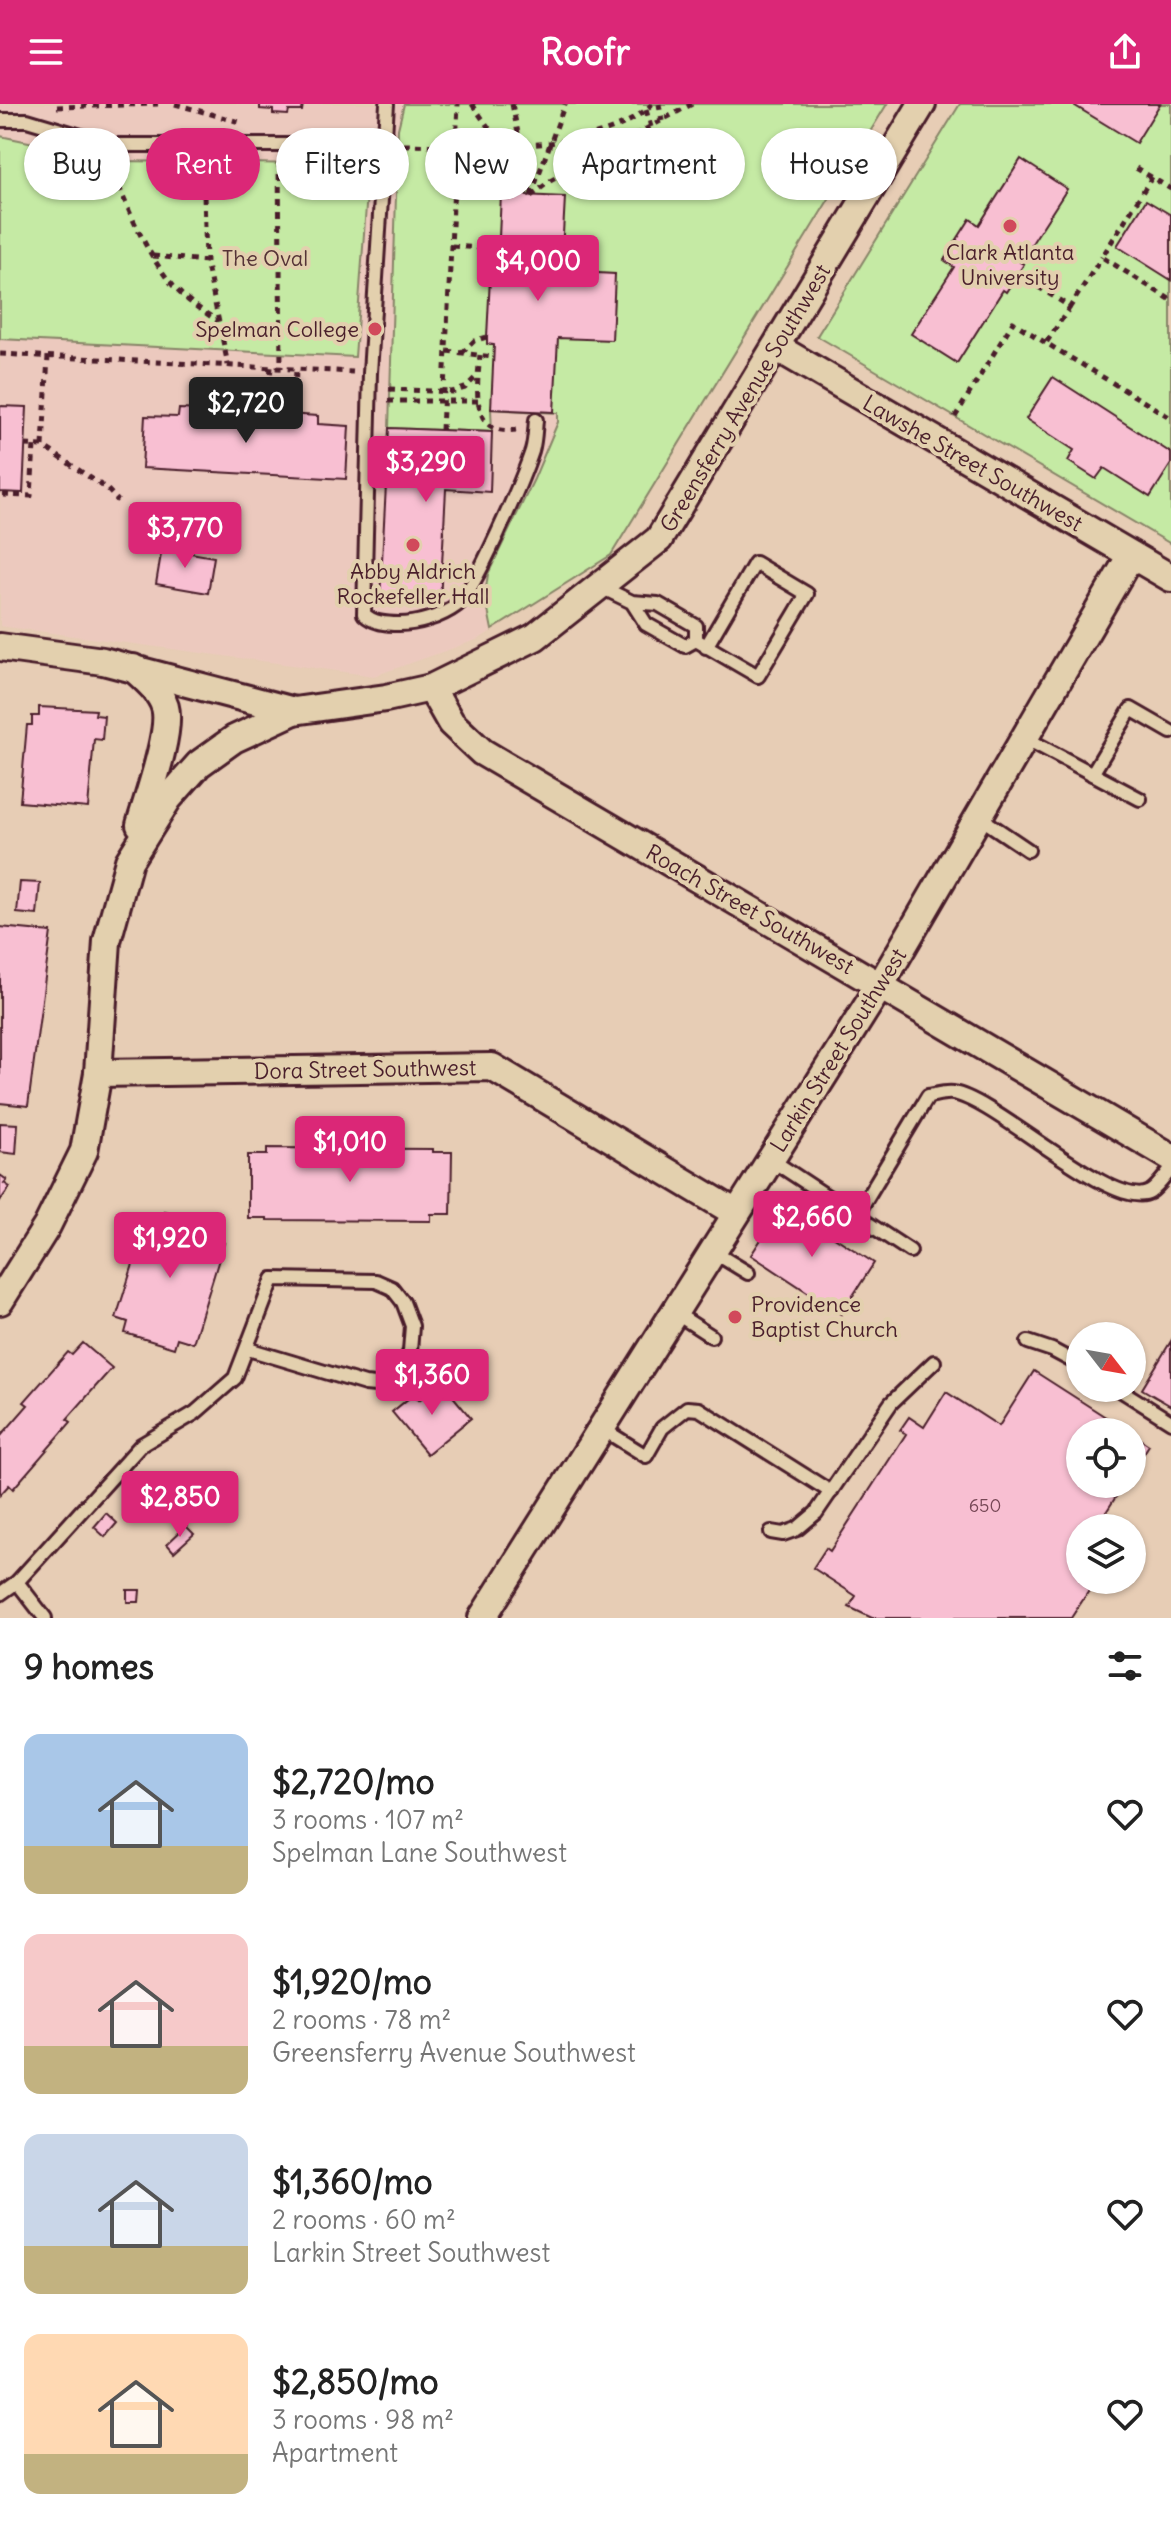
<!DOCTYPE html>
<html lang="en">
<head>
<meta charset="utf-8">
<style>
	:root { --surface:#fff; --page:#f2f2f2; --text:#222; --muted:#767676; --accent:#db2777 }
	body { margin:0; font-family:Delius,sans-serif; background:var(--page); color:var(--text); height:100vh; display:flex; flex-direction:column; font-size:30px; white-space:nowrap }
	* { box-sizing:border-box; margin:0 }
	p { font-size:26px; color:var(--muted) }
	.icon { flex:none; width:44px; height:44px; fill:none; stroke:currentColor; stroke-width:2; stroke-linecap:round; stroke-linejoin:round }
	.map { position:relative; height:1514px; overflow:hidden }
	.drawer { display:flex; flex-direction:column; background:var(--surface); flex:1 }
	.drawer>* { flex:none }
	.top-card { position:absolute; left:24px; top:24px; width:1124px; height:72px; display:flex; gap:16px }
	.needle { width:52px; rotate:121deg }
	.tools { position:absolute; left:1066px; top:1218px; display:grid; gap:16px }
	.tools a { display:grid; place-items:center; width:80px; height:80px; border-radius:50%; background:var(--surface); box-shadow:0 2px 6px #0004; font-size:40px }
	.price { position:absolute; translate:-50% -68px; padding:0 18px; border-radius:8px; background:var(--accent); color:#fff; font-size:26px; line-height:52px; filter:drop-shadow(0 2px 4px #0008) }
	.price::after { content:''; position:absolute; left:50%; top:48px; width:24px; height:18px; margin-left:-12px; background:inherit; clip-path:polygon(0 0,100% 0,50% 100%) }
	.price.selected { background:#222; color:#fff }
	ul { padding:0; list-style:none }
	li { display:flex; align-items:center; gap:24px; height:200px; padding:0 24px }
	li span { display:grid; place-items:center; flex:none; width:224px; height:160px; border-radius:16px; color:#555 }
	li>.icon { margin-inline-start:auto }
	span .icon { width:96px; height:96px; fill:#fffc; stroke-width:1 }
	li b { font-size:34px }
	h2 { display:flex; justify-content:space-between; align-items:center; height:96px; padding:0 24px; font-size:34px }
	.tag { padding:0 28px; border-radius:36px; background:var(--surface); box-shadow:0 2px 6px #0004; font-size:28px; line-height:72px }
	.tag.selected { background:var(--accent); color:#fff }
	header { display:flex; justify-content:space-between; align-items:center; height:104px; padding:0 24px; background:var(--accent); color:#fff; font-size:36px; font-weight:700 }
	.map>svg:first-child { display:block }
</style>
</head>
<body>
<header><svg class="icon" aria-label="menu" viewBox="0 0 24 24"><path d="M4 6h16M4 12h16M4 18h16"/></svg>Roofr<svg class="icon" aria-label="share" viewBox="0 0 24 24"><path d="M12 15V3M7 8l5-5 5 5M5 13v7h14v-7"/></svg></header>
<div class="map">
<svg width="1171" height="1514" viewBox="0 0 1171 1514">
	<rect width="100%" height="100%" fill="#e7cdb5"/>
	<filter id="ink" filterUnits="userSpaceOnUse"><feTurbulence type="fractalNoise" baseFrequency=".0125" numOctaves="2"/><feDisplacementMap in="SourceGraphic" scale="16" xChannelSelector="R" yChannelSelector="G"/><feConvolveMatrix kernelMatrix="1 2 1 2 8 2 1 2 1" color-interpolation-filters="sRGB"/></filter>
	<g filter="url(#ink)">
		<polygon fill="#ecc9be" points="0,0 887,0 611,451 479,535 374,572 0,522"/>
		<g fill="#c5eaa4" stroke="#888468" stroke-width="2">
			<polygon points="404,0 887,0 611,451 492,526 485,491 488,470 534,375 558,318 558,309 491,305 492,328 389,324 398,25"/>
			<polygon points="960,0 1171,0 1171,440 817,232"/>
			<polygon points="0,32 120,57 369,61 355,253 0,235"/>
		</g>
		<g fill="#f8bfd2" stroke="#4a1f2b" stroke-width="2">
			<polygon points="260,0 303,0 302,7 289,7 288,11 273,10 273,6 260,5"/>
			<polygon points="1072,0 1160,0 1136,39"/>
			<polygon points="1021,55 1067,85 1020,158 1024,160 1006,188 1003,186 957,259 911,230 954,163 944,156 970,115 979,121"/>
			<polygon points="501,90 565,93 561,167 615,170 612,236 558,234 554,308 491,305 494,241 487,240 487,233 491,154 498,155"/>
			<polygon points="1146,96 1171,111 1171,176 1117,142"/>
			<polygon points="1053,273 1171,349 1171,360 1150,393 1104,364 1096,375 1068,357 1074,346 1026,315"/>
			<polygon points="0,302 27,303 23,389 0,388"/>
			<polygon points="179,305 225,307 225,315 266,317 270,317 270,309 318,312 318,320 349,322 346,375 142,364 145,312 178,313"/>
			<polygon points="389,324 492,328 490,388 446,385 440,498 380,495"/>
			<polygon points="162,444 214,453 208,489 156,480"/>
			<polygon points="39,603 96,606 95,611 104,612 102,636 94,635 88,704 20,698 27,621 32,621 32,612 39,612"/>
			<polygon points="20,778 40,779 37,811 17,809"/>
			<polygon points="0,823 51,828 28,1002 0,999"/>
			<polygon points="0,1019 18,1020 16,1050 0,1048"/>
			<polygon points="267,1044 433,1045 433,1048 452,1048 451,1110 431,1110 431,1117 267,1116 267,1114 248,1114 248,1051 267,1051"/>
			<polygon points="0,1071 7,1076 4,1079 10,1083 0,1097"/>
			<polygon points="784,1100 874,1159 841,1210 751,1151"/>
			<polygon points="164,1107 212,1122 209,1134 224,1139 193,1239 177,1234 174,1244 125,1229 128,1218 116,1214 148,1113 161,1117"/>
			<polygon points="1171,1237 1171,1302 1142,1285"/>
			<polygon points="83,1239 112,1264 67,1315 71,1318 13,1385 9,1381 0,1391 0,1333 28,1301 24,1298 68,1248 72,1251"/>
			<polygon points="1034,1267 1129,1328 1080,1328 1080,1380 1124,1380 1096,1424 1080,1424 1080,1476 1096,1476 1071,1514 872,1514 849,1503 856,1492 813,1464 826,1444 830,1447 906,1330 900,1326 909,1313 924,1323 946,1288 999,1322"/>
			<polygon points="441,1278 471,1314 427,1350 392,1308 414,1290 419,1296"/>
			<polygon points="1132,1330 1149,1341 1132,1368"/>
			<polygon points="106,1409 117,1419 105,1433 94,1423"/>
			<polygon points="186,1422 194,1430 174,1448 167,1440"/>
			<polygon points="127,1486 140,1486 139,1498 127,1498"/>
		</g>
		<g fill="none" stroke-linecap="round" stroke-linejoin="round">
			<defs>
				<g id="lane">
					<path d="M387,0L370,269L364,510C373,519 386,520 399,520C417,520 441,513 457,501C475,487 523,374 532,347C535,337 535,326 536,316"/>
					<polyline points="0,16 27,16 111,41 383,41"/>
					<polyline points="601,483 632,498 658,500 696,522 696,536 685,542 646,520 632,498"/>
					<polyline points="696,536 758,572 807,490 755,459 706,543"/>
					<polyline points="1025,634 1140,695"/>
					<polyline points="1092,670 1131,605 1171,628"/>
					<polyline points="979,713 1028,746"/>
					<polyline points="770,1055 910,1147"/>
					<path d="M856,1112L928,992C935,991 945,988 953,989C995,995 1115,1109 1150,1088C1158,1083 1165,1072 1171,1065"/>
					<polyline points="712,1147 748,1169"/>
					<polyline points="674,1208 711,1232"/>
					<polyline points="1028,1238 1052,1246 1080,1261"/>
					<polyline points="1117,1284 1171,1318"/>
					<polyline points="601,1324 646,1352 662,1324 687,1304 699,1305 831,1388"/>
					<polyline points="771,1428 783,1430 797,1425 816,1409 891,1299 934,1258"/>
					<polyline points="17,1478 45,1514"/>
					<polyline points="0,1490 17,1478 141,1341 195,1309 235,1274 273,1175 376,1177 392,1184 403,1198 412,1222 410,1247 399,1273 386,1282 365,1280 248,1245"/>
				</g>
				<g id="street">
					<polyline points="776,243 1171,474"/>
					<polyline points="0,543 103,557 294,607 386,594 431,584 535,533 659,435 922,0"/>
					<path d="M133,564C145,575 160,587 165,603C172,627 147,696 140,721"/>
					<polyline points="431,584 451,619 482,648 1171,1053"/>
					<polyline points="98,969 492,963 736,1109"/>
					<polyline points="0,1197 47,1122 84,1047 98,969 107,837 129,757 168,695 199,660 234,635 294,607"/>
					<polyline points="482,1514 880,882 1131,451"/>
				</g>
			</defs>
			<use href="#lane" stroke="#4a1f2b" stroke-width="18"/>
			<use href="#street" stroke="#4a1f2b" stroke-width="32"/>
			<g stroke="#4a1f2b" stroke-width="5" stroke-dasharray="6 6" stroke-linecap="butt">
				<polyline points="175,0 243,19"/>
				<polyline points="472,0 501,41 531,92"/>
				<polyline points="512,0 530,87"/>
				<polyline points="659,0 662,17"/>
				<polyline points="57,3 158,0"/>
				<polyline points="646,6 651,23"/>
				<path d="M404,41C473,42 601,52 652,0"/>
				<polyline points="203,57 206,157 228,261"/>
				<polyline points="279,58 281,264"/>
				<path d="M111,60C124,99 149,157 178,187C190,199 204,208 218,217"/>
				<polyline points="1136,64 1171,85"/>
				<polyline points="1152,73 1102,153 1171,196"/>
				<polyline points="455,82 528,88"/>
				<polyline points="531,91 565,0"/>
				<polyline points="531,92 550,77 692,0"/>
				<polyline points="452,142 498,145"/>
				<polyline points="153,152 206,157"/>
				<polyline points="1018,170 1070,203 1102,153"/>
				<polyline points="1070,203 1046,239 1171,314"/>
				<polyline points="447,247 493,253"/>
				<polyline points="462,249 474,237 487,233"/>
				<polyline points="0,250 353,268"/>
				<path d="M480,251C477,283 469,333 516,326"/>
				<polyline points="389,285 452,288 465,284 477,272"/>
				<polyline points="388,297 479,297"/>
				<polyline points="294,310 296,265"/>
				<polyline points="955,313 1013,218 1046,239"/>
				<polyline points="266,317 271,263"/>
				<polyline points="442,326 458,0"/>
				<polyline points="25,341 43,342 107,385 118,397"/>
				<polyline points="43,342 48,252"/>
				<polyline points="3,391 31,392 34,341"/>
			</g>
			<use href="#lane" stroke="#e3d0ae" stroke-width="12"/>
			<use href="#street" stroke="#e3d0ae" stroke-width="26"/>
		</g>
	</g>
	<g fill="#d1495b" stroke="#e3d0ae" stroke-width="3">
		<circle cx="1010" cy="122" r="8"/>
		<circle cx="375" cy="225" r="8"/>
		<circle cx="413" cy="441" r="8"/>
		<circle cx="735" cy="1213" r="8"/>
	</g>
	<g text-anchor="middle" stroke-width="8" stroke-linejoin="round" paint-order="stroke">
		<g font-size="18" fill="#764755">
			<text x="985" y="1408">650</text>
		</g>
		<g font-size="22" fill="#4a1f2b" stroke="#e3d0ae">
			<text x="1010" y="156">Clark Atlanta<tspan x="1010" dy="25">University</tspan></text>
			<text x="359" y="233" text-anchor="end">Spelman College</text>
			<text x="413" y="475">Abby Aldrich<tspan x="413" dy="25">Rockefeller Hall</tspan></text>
			<text x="751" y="1208" text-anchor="start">Providence<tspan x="751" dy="25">Baptist Church</tspan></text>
		</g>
		<g font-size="22" fill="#563337" stroke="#e3d0ae">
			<text x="265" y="162">The Oval</text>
		</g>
		<g font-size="22" fill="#4a1f2b" stroke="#e3d0ae">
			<text transform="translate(745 294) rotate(-59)" y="8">Greensferry Avenue Southwest</text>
			<text transform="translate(973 359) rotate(30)" y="8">Lawshe Street Southwest</text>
			<text transform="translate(750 805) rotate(30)" y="8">Roach Street Southwest</text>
			<text transform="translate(838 946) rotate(-58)" y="8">Larkin Street Southwest</text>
			<text transform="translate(365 965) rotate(-1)" y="8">Dora Street Southwest</text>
		</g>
	</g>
</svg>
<div class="tools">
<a><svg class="needle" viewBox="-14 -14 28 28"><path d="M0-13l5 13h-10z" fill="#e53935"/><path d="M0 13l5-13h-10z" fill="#767676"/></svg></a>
<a><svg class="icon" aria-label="locate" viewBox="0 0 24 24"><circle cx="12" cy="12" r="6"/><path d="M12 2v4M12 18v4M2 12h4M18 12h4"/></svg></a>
<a><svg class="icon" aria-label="layers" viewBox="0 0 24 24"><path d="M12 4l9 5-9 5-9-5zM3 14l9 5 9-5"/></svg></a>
</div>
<b class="price" style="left:538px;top:199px">$4,000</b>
<b class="price selected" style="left:246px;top:341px">$2,720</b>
<b class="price" style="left:426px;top:400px">$3,290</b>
<b class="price" style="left:185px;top:466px">$3,770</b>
<b class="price" style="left:350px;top:1080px">$1,010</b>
<b class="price" style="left:812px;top:1155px">$2,660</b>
<b class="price" style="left:170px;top:1176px">$1,920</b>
<b class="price" style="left:432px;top:1313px">$1,360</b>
<b class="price" style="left:180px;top:1435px">$2,850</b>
<div class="top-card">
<a class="tag">Buy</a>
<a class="tag selected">Rent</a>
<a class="tag">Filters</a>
<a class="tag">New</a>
<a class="tag">Apartment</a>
<a class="tag">House</a>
</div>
</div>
<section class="drawer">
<h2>9 homes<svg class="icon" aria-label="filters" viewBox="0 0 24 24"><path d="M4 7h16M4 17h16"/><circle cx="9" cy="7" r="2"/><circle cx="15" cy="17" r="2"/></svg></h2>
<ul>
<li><span style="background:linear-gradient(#a9c7e8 70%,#c2b280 0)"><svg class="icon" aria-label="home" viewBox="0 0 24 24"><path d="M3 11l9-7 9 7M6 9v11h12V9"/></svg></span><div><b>$2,720/mo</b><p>3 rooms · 107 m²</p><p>Spelman Lane Southwest</p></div><svg class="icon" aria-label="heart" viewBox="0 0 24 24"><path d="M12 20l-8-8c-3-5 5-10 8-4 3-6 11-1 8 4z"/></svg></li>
<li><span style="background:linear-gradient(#f6c9c9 70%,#c2b280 0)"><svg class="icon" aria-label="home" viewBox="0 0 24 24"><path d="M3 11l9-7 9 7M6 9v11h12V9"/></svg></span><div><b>$1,920/mo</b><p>2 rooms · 78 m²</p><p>Greensferry Avenue Southwest</p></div><svg class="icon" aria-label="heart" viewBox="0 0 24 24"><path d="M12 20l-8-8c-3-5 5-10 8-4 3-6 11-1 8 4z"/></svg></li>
<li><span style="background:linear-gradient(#c9d6e8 70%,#c2b280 0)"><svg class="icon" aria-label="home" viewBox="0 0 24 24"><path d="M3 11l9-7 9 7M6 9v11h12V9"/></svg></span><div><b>$1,360/mo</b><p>2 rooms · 60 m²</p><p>Larkin Street Southwest</p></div><svg class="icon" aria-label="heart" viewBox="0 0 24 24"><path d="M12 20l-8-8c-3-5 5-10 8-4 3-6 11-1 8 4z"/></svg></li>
<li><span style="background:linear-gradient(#ffd9b3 75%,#c2b280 0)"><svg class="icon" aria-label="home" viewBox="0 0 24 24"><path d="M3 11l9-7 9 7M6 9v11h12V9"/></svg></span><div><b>$2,850/mo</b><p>3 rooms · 98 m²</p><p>Apartment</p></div><svg class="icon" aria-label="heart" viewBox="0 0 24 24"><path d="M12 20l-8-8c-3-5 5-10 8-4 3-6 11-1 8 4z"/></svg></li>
</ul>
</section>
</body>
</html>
